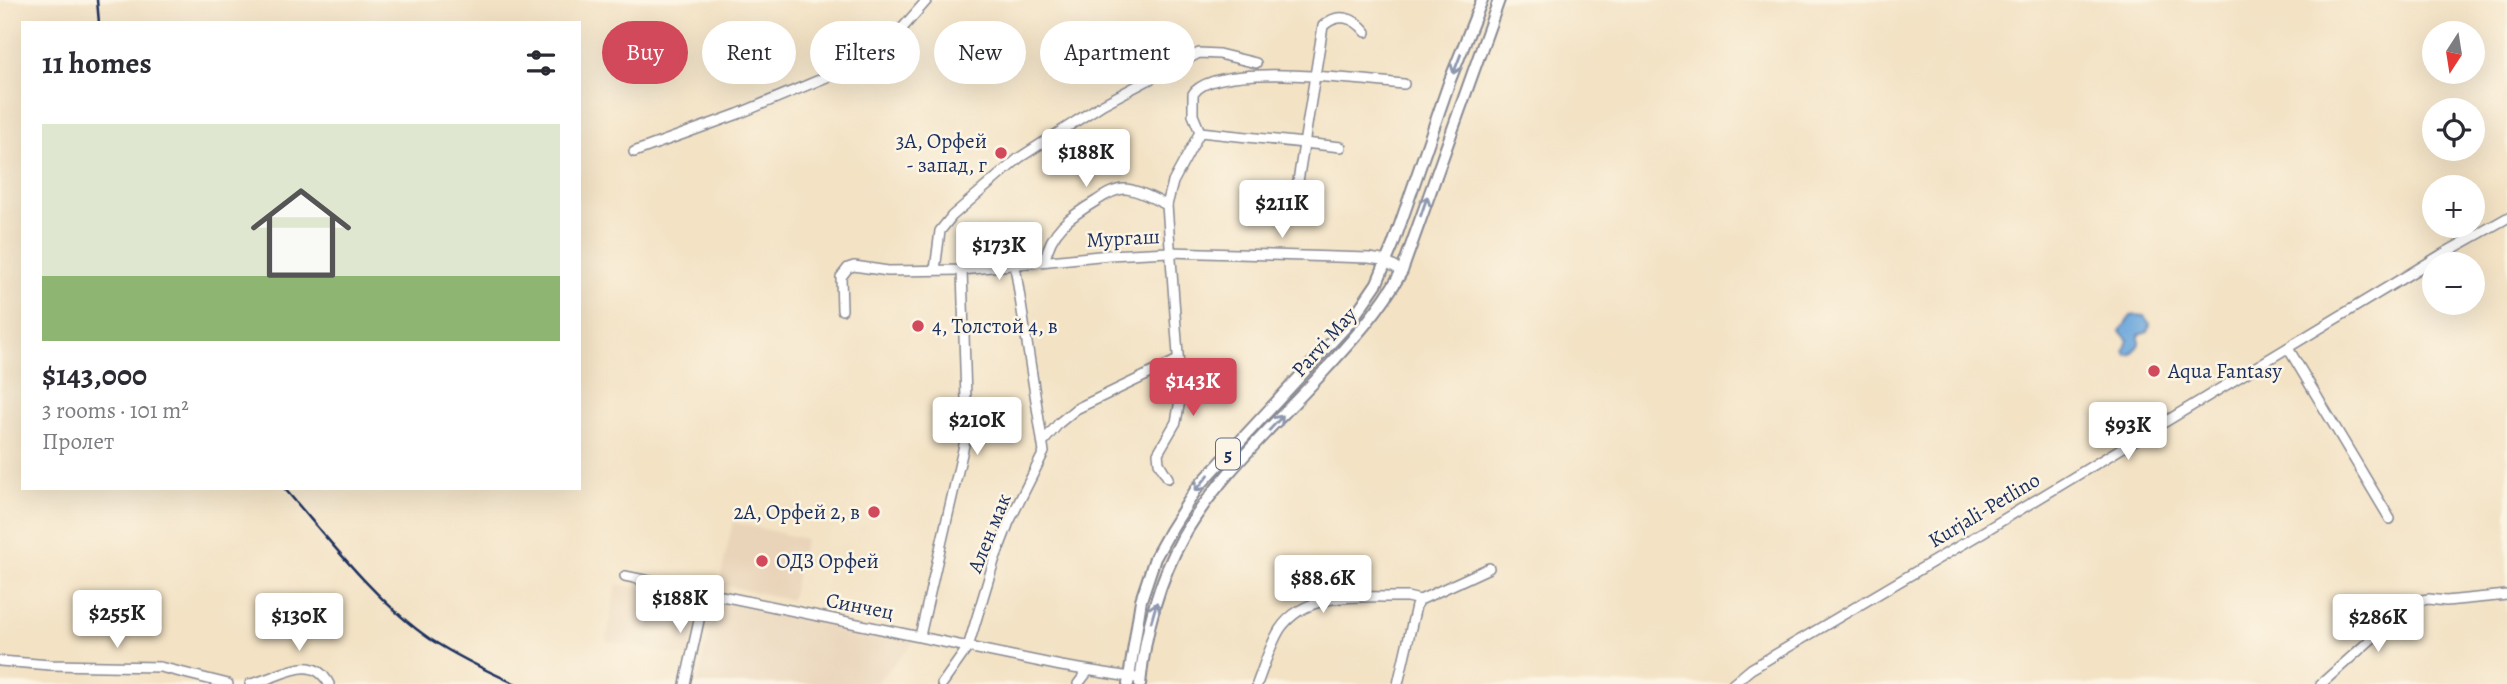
<!DOCTYPE html>
<html lang="en">
<head>
<meta charset="utf-8">
<style>
	:root { --surface:#fff; --page:#f2f2f3; --text:#2b2b33; --muted:#7c7c81; --line:#e1e1e2; --accent:#d1495b }
	body { margin:0; font-family:Alegreya,serif; background:var(--page); color:var(--text); height:100vh; display:flex; flex-direction:column; font-size:26px; white-space:nowrap }
	* { box-sizing:border-box; margin:0 }
	p { font-size:23px; color:var(--muted) }
	.icon { flex:none; width:38px; height:38px; fill:none; stroke:currentColor; stroke-width:2; stroke-linecap:round; stroke-linejoin:round }
	.map { position:relative; flex:1; overflow:hidden }
	.drawer { position:absolute; left:21px; top:21px; width:560px; height:469px; display:flex; flex-direction:column; background:var(--surface); border-radius:0px; box-shadow:0 7px 28px #0002 }
	.drawer>* { flex:none }
	.hud { position:absolute; left:602px; top:21px; width:665px; height:63px; display:flex; gap:14px }
	.needle { width:46px; rotate:192deg }
	.tools { position:absolute; left:2422px; top:21px; display:grid; gap:14px }
	.tools a { display:grid; place-items:center; width:63px; height:63px; border-radius:50%; background:var(--surface); box-shadow:0 7px 28px #0002; font-size:35px }
	.price { position:absolute; translate:-50% -60px; padding:0 16px; border-radius:7px; background:#fff; color:#222; font-size:23px; line-height:46px; filter:drop-shadow(0 2px 4px #0008) }
	.price::after { content:''; position:absolute; left:50%; top:42px; width:21px; height:16px; margin-left:-10px; background:inherit; clip-path:polygon(0 0,100% 0,50% 100%) }
	.price.current { background:var(--accent); color:#fff }
	ul { padding:0; list-style:none }
	li { display:grid; align-content:center; gap:14px; height:371px; padding:0 21px }
	li+li { border-top:2px solid var(--line) }
	li span { display:grid; place-items:center; height:217px; border-radius:0px; color:#555 }
	li>.icon { margin-inline-start:auto }
	span .icon { width:126px; height:126px; fill:#fffc; stroke-width:1 }
	li b { font-size:30px }
	h2 { display:flex; justify-content:space-between; align-items:center; height:84px; padding:0 21px; font-size:30px }
	.pill { padding:0 24px; border-radius:32px; background:var(--surface); box-shadow:0 7px 28px #0002; font-size:24px; line-height:63px }
	.pill.current { background:var(--accent); color:#fff }
	.map>svg:first-child { display:block }
</style>
</head>
<body>
<div class="map">
<svg width="2507" height="684" viewBox="0 0 2507 684">
	<rect width="100%" height="100%" fill="#fcf5e5"/>
	<filter id="ink" filterUnits="userSpaceOnUse"><feTurbulence type="fractalNoise" baseFrequency=".0143" numOctaves="2"/><feDisplacementMap in="SourceGraphic" scale="14" xChannelSelector="R" yChannelSelector="G"/><feConvolveMatrix kernelMatrix="1 2 1 2 8 2 1 2 1" color-interpolation-filters="sRGB"/></filter>
	<filter id="wash" filterUnits="userSpaceOnUse"><feTurbulence type="fractalNoise" baseFrequency=".00686" numOctaves="4" result="noise"/><feDisplacementMap in="SourceGraphic" scale="28" xChannelSelector="R" yChannelSelector="G"/><feGaussianBlur stdDeviation="1.57" result="paint"/><feColorMatrix in="noise" values="0 0 0 0 0 0 0 0 0 0 0 0 0 0 0 0 0 1.4 0 .05"/><feComposite in="paint" operator="in"/></filter>
	<g filter="url(#wash)">
		<rect width="100%" height="100%" fill="#f3e2c4"/>
		<g fill="#e9d4b9">
			<polygon points="733,522 805,539 791,600 719,584"/>
			<polygon points="617,584 701,601 690,658 606,641"/>
			<polygon points="715,598 916,640 875,684 698,684"/>
		</g>
		<polygon fill="#6ca7dc" stroke="#446b9d" stroke-width="2" points="2137,315 2144,316 2150,324 2148,332 2139,335 2139,344 2132,354 2127,355 2124,351 2128,340 2120,331 2131,316"/>
	</g>
	<g filter="url(#ink)">
		<g fill="none" stroke-linecap="round" stroke-linejoin="round">
			<defs>
				<g id="minor">
					<path d="M1200,132L1193,115V94C1215,60 1364,81 1404,84"/>
					<polyline points="1200,132 1341,147"/>
					<polyline points="634,152 738,114 853,66 892,40 927,0"/>
					<path d="M1295,200L1323,26C1338,12 1354,17 1366,32"/>
					<path d="M1045,261C1050,230 1071,216 1096,201C1105,195 1116,188 1126,189C1140,190 1155,200 1167,205"/>
					<polyline points="935,270 940,231 952,216 1019,158 1103,104 1199,53 1219,54 1256,63"/>
					<polyline points="842,310 841,277 848,268 854,266 888,271 962,270 1109,255 1169,252 1369,258 1382,260 1402,271"/>
					<polyline points="2288,348 2390,519"/>
					<polyline points="1043,442 1059,423 1076,409 1178,360"/>
					<polyline points="1168,478 1159,463 1158,453 1176,422 1181,395 1167,205 1173,182 1200,132"/>
					<polyline points="625,576 968,647 1061,666 1136,678"/>
					<polyline points="920,636 967,432 962,270"/>
					<polyline points="0,661 50,665 160,667 228,684"/>
					<path d="M250,684C279,679 311,650 329,684"/>
					<polyline points="685,684 705,593"/>
					<polyline points="942,684 968,647 994,561 1009,522 1044,452 1015,266"/>
					<polyline points="1078,684 1088,671"/>
					<path d="M1257,684C1264,666 1270,645 1280,629C1307,589 1365,598 1407,597L1420,600"/>
					<polyline points="1398,684 1416,606 1420,600 1489,568"/>
					<polyline points="1733,684 1751,669 1978,535 2441,255 2507,218"/>
					<polyline points="2321,684 2414,601 2429,599 2446,601 2507,595"/>
				</g>
				<g id="major">
					<polyline points="1128,684 1141,600 1155,558 1170,531 1197,488 1351,321 1377,283 1393,245 1450,80 1482,0"/>
					<path d="M1140,684C1145,633 1158,582 1183,537C1216,479 1268,431 1313,383C1346,347 1378,314 1402,271L1499,0"/>
				</g>
			</defs>
			<use href="#minor" stroke="#878891" stroke-width="12"/>
			<use href="#major" stroke="#878891" stroke-width="14"/>
			<use href="#minor" stroke="#fff" stroke-width="9"/>
			<use href="#major" stroke="#fff" stroke-width="10"/>
			<g stroke="#1b2f5e" stroke-width="2.5">
				<polyline points="97,0 99,23"/>
				<path d="M284,488C326,536 378,604 430,639C458,657 487,671 516,684"/>
			</g>
		</g>
		<defs><path id="oneway-shaft" d="M-6 0H5M1.5-3L5.5 0L1.5 3" fill="none" stroke-width="1.6" stroke-linecap="round" stroke-linejoin="round" transform="scale(1.75)"/></defs>
		<g stroke="#8d97ae">
			<use href="#oneway-shaft" transform="translate(1457 64) rotate(111)"/>
			<use href="#oneway-shaft" transform="translate(1424 206) rotate(-71)"/>
			<use href="#oneway-shaft" transform="translate(1276 423) rotate(-47)"/>
			<use href="#oneway-shaft" transform="translate(1202 483) rotate(129)"/>
			<use href="#oneway-shaft" transform="translate(1154 612) rotate(-74)"/>
		</g>
	</g>
	<g fill="#d1495b" stroke="#fcf5e5" stroke-width="2.5">
		<circle cx="1001" cy="153" r="7"/>
		<circle cx="918" cy="326" r="7"/>
		<circle cx="2154" cy="371" r="7"/>
		<circle cx="874" cy="512" r="7"/>
		<circle cx="762" cy="561" r="7"/>
	</g>
	<g text-anchor="middle" stroke-width="5" stroke-linejoin="round" paint-order="stroke">
		<rect fill="#fcf5e5" stroke="#5e6a86" stroke-width="2" x="1216" y="438.5" width="24" height="31" rx="5"/>
		<g font-size="19" font-weight="bold" fill="#1b2f5e">
			<text x="1228" y="461">5</text>
		</g>
		<g font-size="21" fill="#1b2f5e" stroke="#fcf5e5" text-anchor="start">
			<text x="987" y="148" text-anchor="end">3А, Орфей<tspan x="987" dy="24">- запад, г</tspan></text>
			<text x="932" y="333">4, Толстой 4, в</text>
			<text x="2168" y="378">Aqua Fantasy</text>
			<text x="860" y="519" text-anchor="end">2А, Орфей 2, в</text>
			<text x="776" y="568">ОДЗ Орфей</text>
		</g>
		<g font-size="21" fill="#1b2f5e" stroke="#fcf5e5">
			<text transform="translate(1123 238) rotate(-3)" y="7">Мургаш</text>
			<text transform="translate(1324 342) rotate(-48)" y="7">Parvi May</text>
			<text transform="translate(1984 510) rotate(-31)" y="7">Kurjali-Petlino</text>
			<text transform="translate(989 533) rotate(-68)" y="7">Ален мак</text>
			<text transform="translate(860 606) rotate(11)" y="7">Синчец</text>
		</g>
	</g>
</svg>
<div class="tools">
<a><svg class="needle" viewBox="-14 -14 28 28"><path d="M0-13l5 13h-10z" fill="#e53935"/><path d="M0 13l5-13h-10z" fill="#7c7c81"/></svg></a>
<a><svg class="icon" aria-label="locate" viewBox="0 0 24 24"><circle cx="12" cy="12" r="6"/><path d="M12 2v4M12 18v4M2 12h4M18 12h4"/></svg></a>
<a>+</a>
<a>−</a>
</div>
<b class="price" style="left:1086px;top:189px">$188K</b>
<b class="price" style="left:1282px;top:240px">$211K</b>
<b class="price" style="left:999px;top:282px">$173K</b>
<b class="price current" style="left:1193px;top:418px">$143K</b>
<b class="price" style="left:977px;top:457px">$210K</b>
<b class="price" style="left:2128px;top:462px">$93K</b>
<b class="price" style="left:1323px;top:615px">$88.6K</b>
<b class="price" style="left:680px;top:635px">$188K</b>
<b class="price" style="left:117px;top:650px">$255K</b>
<b class="price" style="left:299px;top:653px">$130K</b>
<b class="price" style="left:2378px;top:654px">$286K</b>
<div class="hud">
<a class="pill current">Buy</a>
<a class="pill">Rent</a>
<a class="pill">Filters</a>
<a class="pill">New</a>
<a class="pill">Apartment</a>
</div>
<section class="drawer">
<h2>11 homes<svg class="icon" aria-label="filters" viewBox="0 0 24 24"><path d="M4 7h16M4 17h16"/><circle cx="9" cy="7" r="2"/><circle cx="15" cy="17" r="2"/></svg></h2>
<ul>
<li><span style="background:linear-gradient(#dfe7d0 70%,#8fb573 0)"><svg class="icon" aria-label="home" viewBox="0 0 24 24"><path d="M3 11l9-7 9 7M6 9v11h12V9"/></svg></span><div><b>$143,000</b><p>3 rooms · 101 m²</p><p>Пролет</p></div></li>
</ul>
</section>
</div>
</body>
</html>
